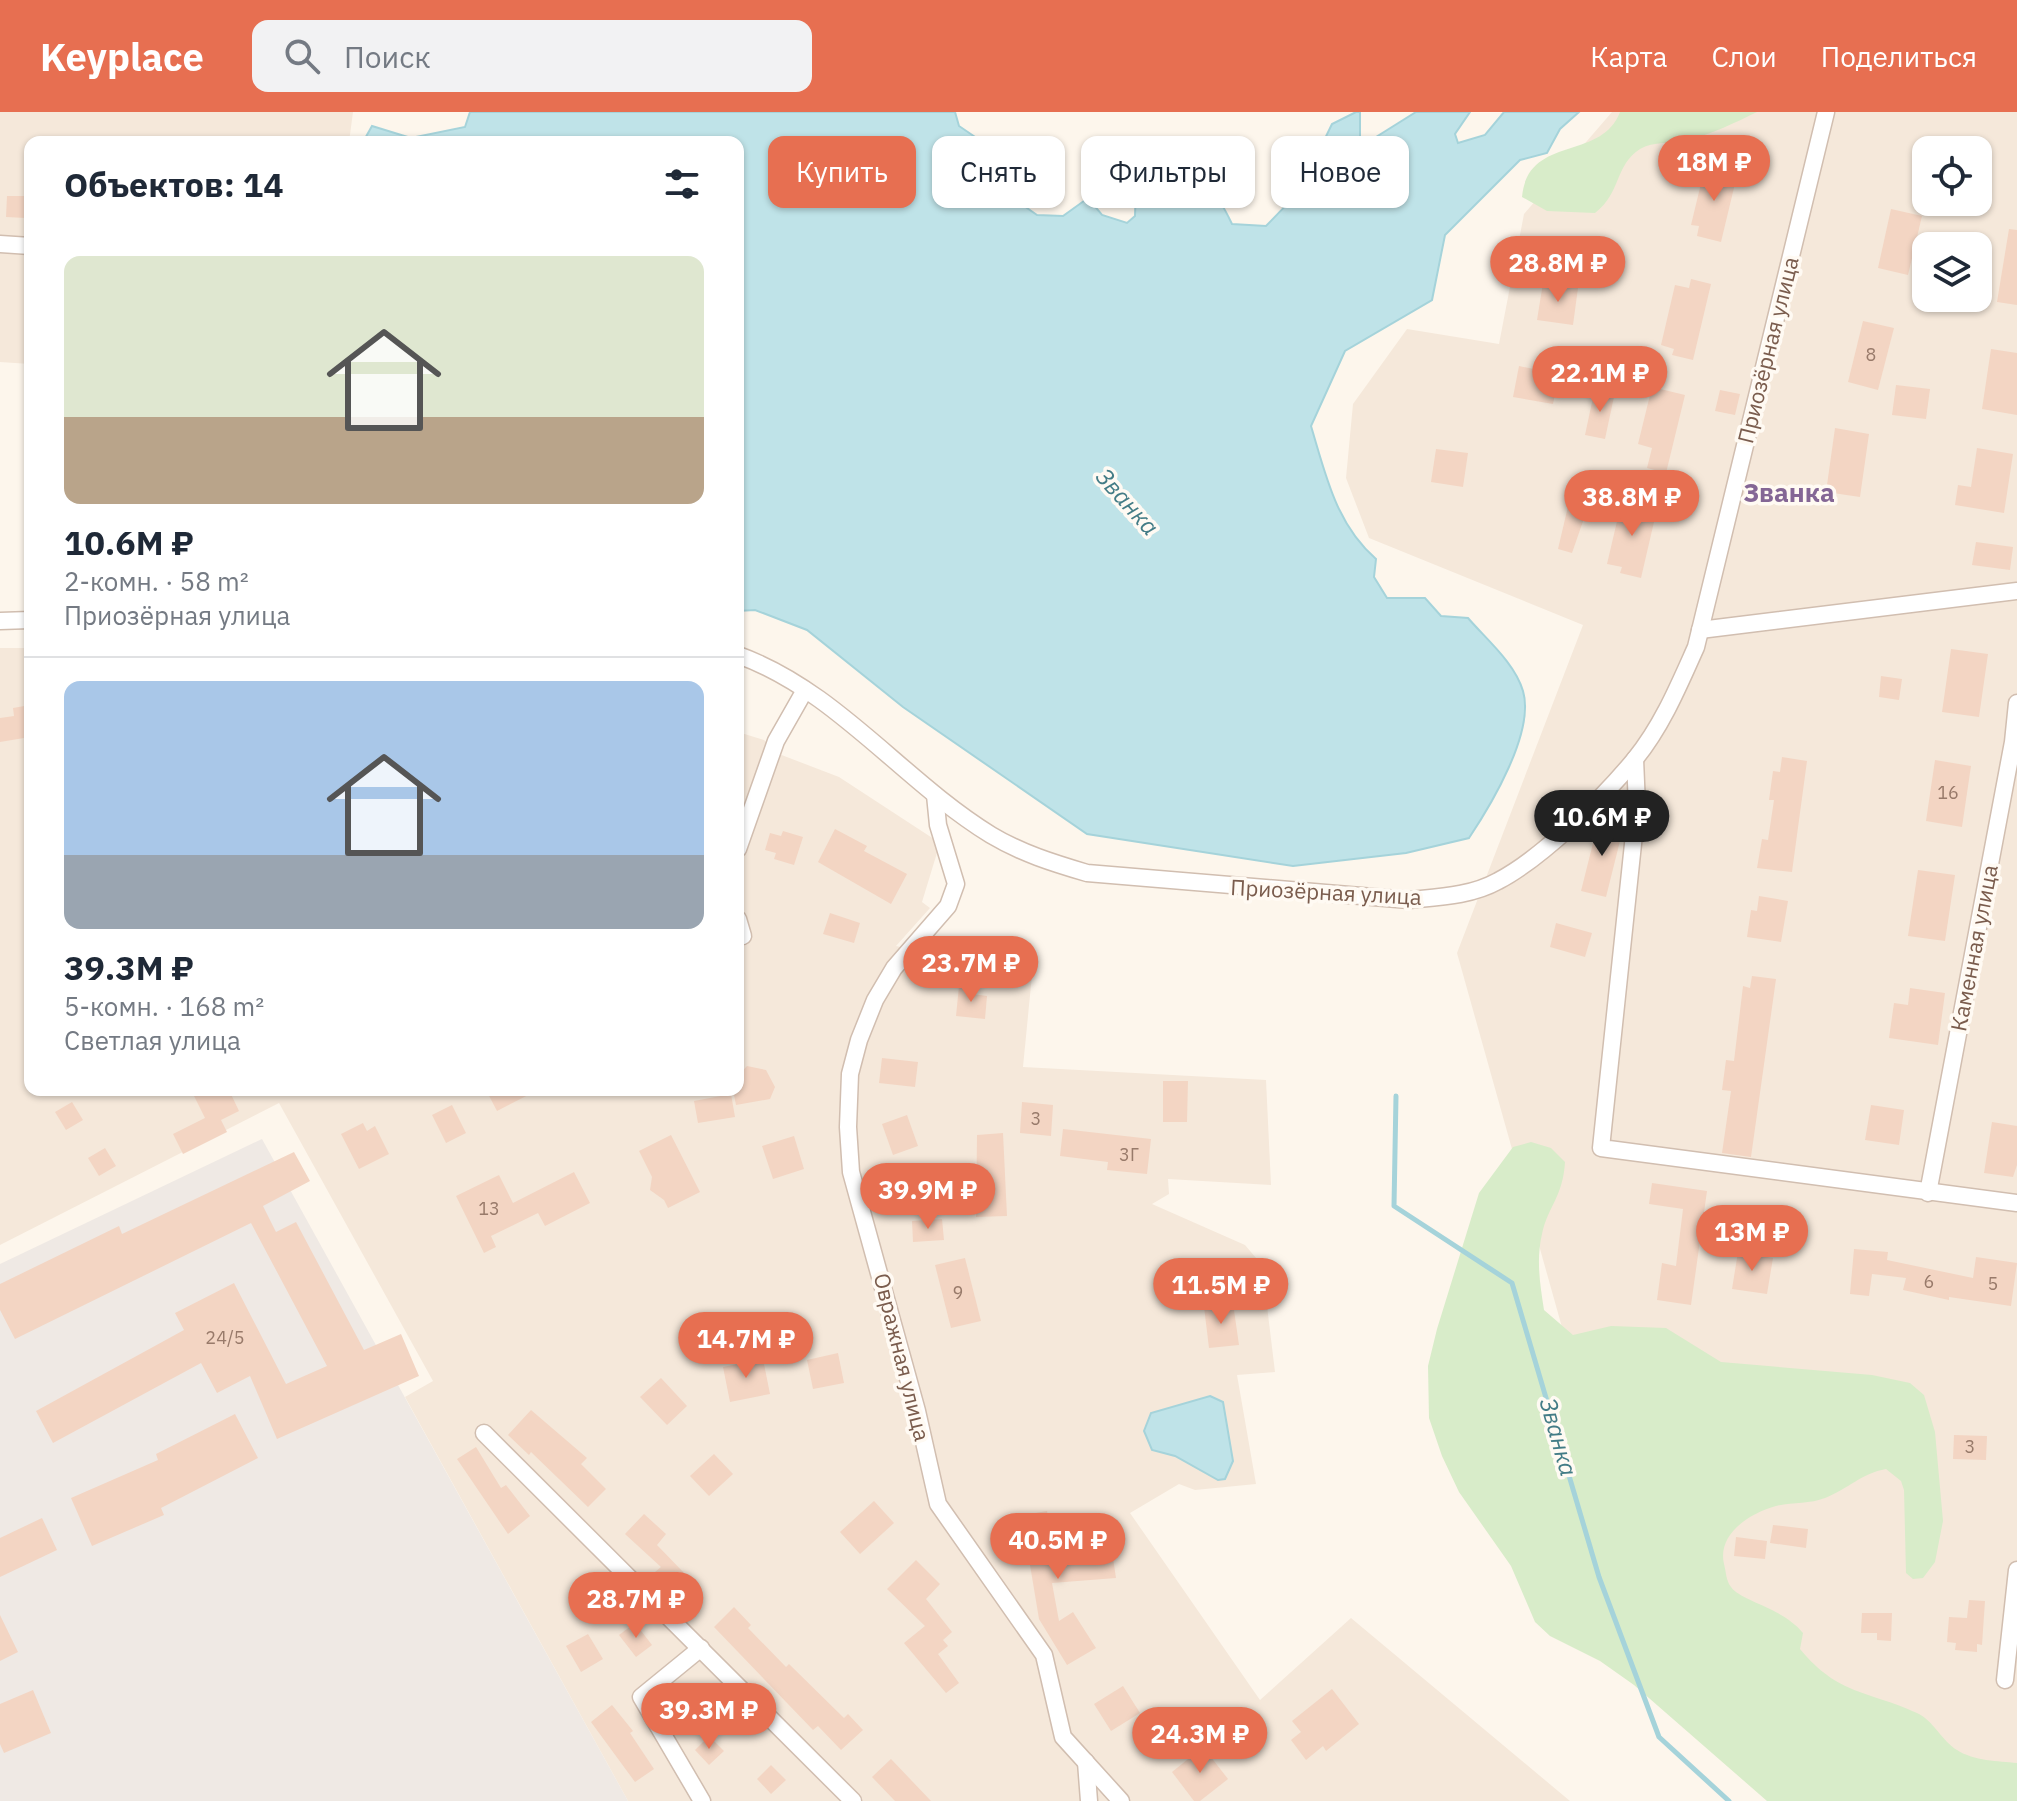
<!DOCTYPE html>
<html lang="ru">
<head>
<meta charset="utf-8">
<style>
	:root { --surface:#fff; --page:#f2f2f3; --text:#1f2937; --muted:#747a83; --line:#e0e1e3; --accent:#e76f51 }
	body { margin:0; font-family:"IBM Plex Sans",sans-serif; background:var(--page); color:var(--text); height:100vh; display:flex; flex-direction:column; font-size:30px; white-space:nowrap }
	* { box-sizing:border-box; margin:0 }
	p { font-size:26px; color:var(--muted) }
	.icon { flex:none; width:44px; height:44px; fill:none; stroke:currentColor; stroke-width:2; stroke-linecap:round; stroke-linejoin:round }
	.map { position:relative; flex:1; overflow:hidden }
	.sheet { position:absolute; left:24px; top:24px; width:720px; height:960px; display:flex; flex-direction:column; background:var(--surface); border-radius:16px; box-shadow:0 2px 6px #0004 }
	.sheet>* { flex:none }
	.banner { position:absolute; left:768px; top:24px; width:760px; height:72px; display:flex; gap:16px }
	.buttons { position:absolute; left:1912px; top:24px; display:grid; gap:16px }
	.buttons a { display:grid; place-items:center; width:80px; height:80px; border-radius:16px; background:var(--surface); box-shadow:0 2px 6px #0004; font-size:40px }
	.price { position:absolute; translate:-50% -68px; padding:0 18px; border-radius:28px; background:var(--accent); color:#fff; font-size:26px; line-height:52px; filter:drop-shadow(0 2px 4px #0008) }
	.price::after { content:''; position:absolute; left:50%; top:48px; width:24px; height:18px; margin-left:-12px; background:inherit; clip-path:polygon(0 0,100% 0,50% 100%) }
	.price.selected { background:#222; color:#fff }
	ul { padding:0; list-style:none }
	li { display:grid; align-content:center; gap:16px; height:424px; padding:0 40px }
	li+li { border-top:2px solid var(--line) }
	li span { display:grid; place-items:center; height:248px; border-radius:16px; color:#555 }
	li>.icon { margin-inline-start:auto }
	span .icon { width:144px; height:144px; fill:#fffc; stroke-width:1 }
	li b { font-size:34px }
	h2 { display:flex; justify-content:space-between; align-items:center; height:96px; padding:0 40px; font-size:34px }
	.chip { padding:0 28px; border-radius:16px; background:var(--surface); box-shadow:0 2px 6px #0004; font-size:28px; line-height:72px }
	.chip.selected { background:var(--accent); color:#fff }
	header { display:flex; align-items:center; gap:48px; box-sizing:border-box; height:112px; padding:0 40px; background:var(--accent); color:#fff }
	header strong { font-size:38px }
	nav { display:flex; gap:44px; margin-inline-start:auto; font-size:28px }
	.search { width:560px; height:72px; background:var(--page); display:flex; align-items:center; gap:20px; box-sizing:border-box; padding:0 28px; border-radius:16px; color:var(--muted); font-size:30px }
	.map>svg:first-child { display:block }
</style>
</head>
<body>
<header>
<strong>Keyplace</strong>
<div class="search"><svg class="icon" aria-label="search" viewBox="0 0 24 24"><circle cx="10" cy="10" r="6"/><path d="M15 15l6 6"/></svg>Поиск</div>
<nav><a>Карта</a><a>Слои</a><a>Поделиться</a></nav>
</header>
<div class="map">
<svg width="2017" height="1689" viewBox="0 0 2017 1689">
	<rect width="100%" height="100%" fill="#fdf6ec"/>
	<g fill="#f5e8da" fill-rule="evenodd">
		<polygon points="0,0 353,0 349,30 30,30 30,252 0,250"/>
		<path d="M1612,0H2017V1688L1708,1588L1565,1226L1457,841L1583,513L1369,426L1346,366L1353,292L1407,217L1499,232L1524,102ZM1926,38H1978V90H1926ZM1926,134H1978V186H1926Z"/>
		<polygon points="0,536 30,536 30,978 738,978 738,620 764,628 779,642 839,665 940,731 922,790 930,796 896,834 1032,863 1023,955 1266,968 1271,1073 1168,1067 1169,1082 1152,1092 1245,1133 1262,1153 1275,1260 1237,1263 1256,1372 1195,1378 1179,1372 1130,1401 1260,1588 1351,1506 1570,1689 628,1689 405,1285 433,1269 279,991 0,1133"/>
	</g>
	<polygon fill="#efe9e4" points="262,1027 628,1689 0,1689 0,1152"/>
	<g fill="#d8ecc9">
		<path d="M1620,0H1757C1735,11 1711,22 1688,28C1672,32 1653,29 1640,37C1614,54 1622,80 1595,101L1547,99L1522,85C1528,22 1601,50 1620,0Z"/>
		<path d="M1531,1030L1551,1036L1565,1050C1563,1085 1548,1094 1542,1122C1536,1148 1540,1172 1544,1198L1573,1223L1611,1214L1666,1216L1721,1250L1872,1263L1910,1271L1924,1283L1935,1320L1943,1409L1935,1450L1923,1466L1913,1467L1906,1461L1904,1378L1901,1369L1886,1357C1862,1361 1848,1377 1825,1386C1810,1392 1792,1390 1776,1394C1750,1401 1717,1422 1724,1452C1726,1459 1726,1469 1731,1475C1742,1490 1782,1495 1803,1521L1800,1537C1839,1584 1867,1578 1917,1601C1933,1608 1942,1629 1957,1638C1974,1649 1998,1649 2017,1651V1689H1767L1634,1573L1600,1549L1550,1524L1535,1510L1511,1454L1459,1380L1442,1344L1429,1306L1428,1254L1437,1217L1479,1081L1513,1035Z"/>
	</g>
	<g fill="#bfe3e8" stroke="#a5d3da" stroke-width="2">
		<path d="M470,0H955L959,14L981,29L983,65L1037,103L1063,104L1088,86L1102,103L1127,111L1135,104L1136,73L1162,51C1202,60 1215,76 1232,112L1266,114L1299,80L1332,12L1356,0H1360V35L1416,0H1470L1455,22L1458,31L1485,23L1504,0H1579L1560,17L1547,41L1520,48L1445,123L1432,188L1345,239L1311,314C1326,364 1336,412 1376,447L1374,465L1387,486H1425L1441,504L1468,506C1486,527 1515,551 1523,579C1535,620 1491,693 1469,726L1406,741L1293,754L1087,722L903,595L807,518L755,498L738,499V30H363L372,14L411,26L465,15Z"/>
		<polygon points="1210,1284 1223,1290 1233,1349 1225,1367 1218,1368 1175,1344 1152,1338 1144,1319 1151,1301"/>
	</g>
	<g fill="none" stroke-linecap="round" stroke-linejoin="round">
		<polyline stroke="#a5d3da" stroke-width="5" points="1396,984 1394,1094 1512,1171 1599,1465 1659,1625 1729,1689"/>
	</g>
	<g fill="#f3d5c3">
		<polygon points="1714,53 1738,59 1721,130 1697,124 1699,114 1691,113 1704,59 1712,61"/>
		<polygon points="7,84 27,84 26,106 6,105"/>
		<polygon points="1891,97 1922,104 1908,163 1878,156"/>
		<polygon points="2009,117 2017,118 2017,193 1997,190"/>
		<polygon points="1691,167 1711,172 1693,248 1672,243 1674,237 1661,233 1675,173 1689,176"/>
		<polygon points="1543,171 1578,176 1573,213 1537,208"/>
		<polygon points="1863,209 1894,216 1878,278 1848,270"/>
		<polygon points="1991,237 2017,241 2017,303 1982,297"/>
		<polygon points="1519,254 1559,262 1553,292 1513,285"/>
		<polygon points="1896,273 1930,277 1926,307 1892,303"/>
		<polygon points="1652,275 1685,283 1666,361 1647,356 1652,336 1638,332"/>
		<polygon points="1595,276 1615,280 1605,327 1585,323"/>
		<polygon points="1720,278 1740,282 1735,303 1715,299"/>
		<polygon points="1835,316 1869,322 1860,385 1826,380"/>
		<polygon points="1977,336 2013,342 2004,401 1955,393 1958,373 1971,375"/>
		<polygon points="1436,337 1468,341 1463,375 1431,370"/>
		<polygon points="1622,388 1657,397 1641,466 1620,461 1622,455 1607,452"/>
		<polygon points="1569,390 1588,395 1572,441 1558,437"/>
		<polygon points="1976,430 2013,435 2010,458 1972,453"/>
		<polygon points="1951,537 1988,542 1979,605 1942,600"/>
		<polygon points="1881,564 1902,567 1899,588 1879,585"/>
		<polygon points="30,593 30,625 0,630 0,606 14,604 13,596"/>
		<polygon points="1782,645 1807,649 1792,760 1757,756 1762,727 1768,728 1774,688 1769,688 1773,659 1780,660"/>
		<polygon points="1935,648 1971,654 1962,715 1926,709"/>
		<polygon points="1599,707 1624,713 1606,785 1581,779"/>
		<polygon points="835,717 867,734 864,739 907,762 891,792 818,750"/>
		<polygon points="783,719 803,725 794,753 774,747 776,741 765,738 770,721 781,724"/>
		<polygon points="1918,758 1955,763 1945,829 1908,824"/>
		<polygon points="1759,784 1788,789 1781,830 1747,825 1751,798 1757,799"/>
		<polygon points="830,801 860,811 854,831 823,822"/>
		<polygon points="1556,811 1592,821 1585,845 1550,835"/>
		<polygon points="1752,864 1776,867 1751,1045 1722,1041 1731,979 1722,978 1726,948 1734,949 1743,874 1750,876"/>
		<polygon points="959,874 974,876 973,882 987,884 985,907 956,904"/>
		<polygon points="1910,876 1945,881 1938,933 1889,926 1894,891 1908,893"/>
		<polygon points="882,946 918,950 915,975 879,971"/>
		<polygon points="747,954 766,958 775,975 770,987 736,993 733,978 738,978 738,964"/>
		<polygon points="1163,969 1188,969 1187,1010 1163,1010"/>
		<polygon points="191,978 229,978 239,999 221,1008 227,1020 183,1042 173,1022 205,1006"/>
		<polygon points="486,978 538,978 497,999"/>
		<polygon points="731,982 735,1005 698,1011 694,989"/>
		<polygon points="72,990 83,1008 66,1018 55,1000"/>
		<polygon points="1022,990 1053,993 1051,1024 1020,1021"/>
		<polygon points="452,993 466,1021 446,1031 432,1003"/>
		<polygon points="1871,993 1904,998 1899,1033 1865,1028"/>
		<polygon points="907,1003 918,1034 893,1043 882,1012"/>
		<polygon points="1992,1010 2017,1014 2017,1053 2013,1065 1984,1061"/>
		<polygon points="363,1011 367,1019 375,1014 389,1042 359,1057 341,1022"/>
		<polygon points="1063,1017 1151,1027 1147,1062 1107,1058 1108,1050 1060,1044"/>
		<polygon points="1003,1021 1007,1104 976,1105 977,1023"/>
		<polygon points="671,1023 700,1080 668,1096 664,1088 650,1078 652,1065 639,1039"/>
		<polygon points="794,1024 804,1057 773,1067 762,1034"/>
		<polygon points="105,1036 116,1054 99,1064 88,1046"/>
		<polygon points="294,1040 310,1069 263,1094 276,1120 296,1110 364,1238 401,1222 419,1264 277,1327 250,1264 217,1281 201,1251 53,1331 36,1299 184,1218 175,1201 234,1171 286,1272 327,1254 251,1111 15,1227 0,1198 0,1172 119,1114 122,1122"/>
		<polygon points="574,1060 590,1091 545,1114 538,1101 491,1124 496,1135 484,1141 456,1084 499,1063 513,1091"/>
		<polygon points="1652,1071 1707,1079 1691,1193 1657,1188 1662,1151 1676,1154 1683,1097 1649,1092"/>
		<polygon points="942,1107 944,1128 913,1130 912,1109"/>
		<polygon points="1854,1137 1888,1140 1887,1148 1973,1166 1976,1145 2017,1151 2011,1194 1949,1185 1949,1188 1903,1178 1906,1166 1872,1162 1869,1184 1850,1182"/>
		<polygon points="1738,1140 1773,1146 1767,1182 1732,1177"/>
		<polygon points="965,1146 981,1209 951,1216 935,1153"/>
		<polygon points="1233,1191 1239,1233 1209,1236 1204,1195"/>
		<polygon points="718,1201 726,1232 695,1240 688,1208"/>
		<polygon points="838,1241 844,1271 813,1277 807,1248"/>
		<polygon points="763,1247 770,1282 730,1290 723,1255"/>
		<polygon points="661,1266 687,1294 667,1313 640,1285"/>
		<polygon points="531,1298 587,1346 581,1352 606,1377 588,1395 531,1340 529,1343 508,1323"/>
		<polygon points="235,1302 258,1346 161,1396 164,1403 92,1434 71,1386 158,1348 156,1342"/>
		<polygon points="1954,1323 1987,1324 1986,1348 1953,1347"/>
		<polygon points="476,1335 501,1376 506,1373 530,1404 508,1422 457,1347"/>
		<polygon points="714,1342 733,1362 709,1384 690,1364"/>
		<polygon points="874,1389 894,1411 860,1442 840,1420"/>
		<polygon points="1047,1399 1055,1448 1112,1439 1116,1466 1052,1471 1059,1509 1073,1500 1096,1536 1067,1553 1039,1507 1026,1429 1009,1432 1005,1406"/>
		<polygon points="644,1402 666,1422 657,1433 686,1463 670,1475 655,1460 661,1455 625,1422"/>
		<polygon points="42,1406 57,1438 0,1465 0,1426"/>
		<polygon points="1773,1413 1808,1417 1806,1436 1770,1431"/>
		<polygon points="1736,1425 1767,1429 1765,1447 1734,1444"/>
		<polygon points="916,1448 940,1472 926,1487 952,1520 943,1528 948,1534 938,1542 959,1571 946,1581 904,1531 925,1514 887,1477"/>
		<polygon points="1969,1488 1985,1489 1982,1533 1977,1532 1977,1540 1955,1538 1956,1531 1947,1530 1949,1505 1967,1506"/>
		<polygon points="734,1495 751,1513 748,1516 786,1555 789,1552 844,1606 848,1602 863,1618 841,1638 818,1614 813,1618 714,1515"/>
		<polygon points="1862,1501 1892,1501 1891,1529 1877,1528 1877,1521 1861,1521"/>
		<polygon points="0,1503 18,1540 0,1549"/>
		<polygon points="635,1511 652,1533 636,1545 619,1523"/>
		<polygon points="588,1522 603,1547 581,1560 566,1534"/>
		<polygon points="685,1574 703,1605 676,1620 658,1589"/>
		<polygon points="1123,1574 1140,1601 1111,1619 1094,1592"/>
		<polygon points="1332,1577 1359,1612 1326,1639 1323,1634 1306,1648 1291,1628 1301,1620 1292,1609"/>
		<polygon points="33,1578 51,1621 4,1641 0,1632 0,1592"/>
		<polygon points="612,1593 633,1619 630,1621 654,1657 635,1670 591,1610"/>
		<polygon points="709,1624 724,1639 709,1653 695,1638"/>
		<polygon points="1203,1635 1228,1667 1200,1689 1194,1689 1172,1660"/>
		<polygon points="891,1647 931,1689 895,1689 872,1665"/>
		<polygon points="771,1653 786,1668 771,1682 757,1667"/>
	</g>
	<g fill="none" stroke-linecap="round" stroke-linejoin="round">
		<defs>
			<g id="street">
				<polyline points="0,132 30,134"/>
				<polyline points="0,509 30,508"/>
				<polyline points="1700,518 2017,479"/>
				<path d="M738,543C836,578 903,669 991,723C1021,741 1053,751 1087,761L1409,788C1439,785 1471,784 1498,769C1542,746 1603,686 1635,647C1662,614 1679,573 1696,535L1826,0"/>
				<polyline points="1635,647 1637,694 1601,1036 2017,1091"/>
				<polyline points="935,683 938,713 956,772 948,794 894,856 875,888 859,928 850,962 848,1015 851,1060 917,1299 938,1392 1044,1543 1063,1625 1121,1689"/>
				<polyline points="738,737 776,629 805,578"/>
				<polyline points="738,807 743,824"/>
				<polyline points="1928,1081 2013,630 2017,591"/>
				<polyline points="484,1321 853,1689"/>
				<polyline points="701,1536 641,1585 702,1689"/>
				<polyline points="2005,1568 2017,1458"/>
				<polyline points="1086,1650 1089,1689"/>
			</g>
		</defs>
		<use href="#street" stroke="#d1beb0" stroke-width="19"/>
		<use href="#street" stroke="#fff" stroke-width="16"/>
	</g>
	<g text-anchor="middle" stroke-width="7" stroke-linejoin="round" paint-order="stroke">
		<g font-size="18" fill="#987a6a">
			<text x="1871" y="249">8</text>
			<text x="1948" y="687">16</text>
			<text x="1036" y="1013">3</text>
			<text x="1129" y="1049">3Г</text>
			<text x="489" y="1103">13</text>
			<text x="1929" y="1176">6</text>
			<text x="1993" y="1178">5</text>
			<text x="958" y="1187">9</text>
			<text x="225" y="1232">24/5</text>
			<text x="1970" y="1341">3</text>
		</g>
		<g font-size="22" fill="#7a5c4d" stroke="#fffaf3">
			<text transform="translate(1768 238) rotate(-76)" y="8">Приозёрная улица</text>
			<text transform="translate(1326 780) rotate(3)" y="8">Приозёрная улица</text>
			<text transform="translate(1974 836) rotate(-79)" y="8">Каменная улица</text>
			<text transform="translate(902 1245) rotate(76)" y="8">Овражная улица</text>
		</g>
		<g font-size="24" font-style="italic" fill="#437c86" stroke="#fffaf3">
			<text transform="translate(1127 390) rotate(48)" y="8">Званка</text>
			<text transform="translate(1558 1325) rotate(74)" y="8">Званка</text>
		</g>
		<g font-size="26" font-weight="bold" fill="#846695" stroke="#fffaf3">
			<text x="1789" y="390">Званка</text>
		</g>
	</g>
</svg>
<div class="buttons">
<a><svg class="icon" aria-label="locate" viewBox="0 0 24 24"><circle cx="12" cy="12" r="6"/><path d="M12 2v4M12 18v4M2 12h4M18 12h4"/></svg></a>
<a><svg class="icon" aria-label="layers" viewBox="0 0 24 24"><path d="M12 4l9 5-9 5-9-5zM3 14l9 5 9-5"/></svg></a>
</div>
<b class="price" style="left:1714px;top:91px">18M ₽</b>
<b class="price" style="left:1558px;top:192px">28.8M ₽</b>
<b class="price" style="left:1600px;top:302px">22.1M ₽</b>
<b class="price" style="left:1632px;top:426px">38.8M ₽</b>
<b class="price selected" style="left:1602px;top:746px">10.6M ₽</b>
<b class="price" style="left:971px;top:892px">23.7M ₽</b>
<b class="price" style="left:928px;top:1119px">39.9M ₽</b>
<b class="price" style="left:1752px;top:1161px">13M ₽</b>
<b class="price" style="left:1221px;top:1214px">11.5M ₽</b>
<b class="price" style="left:746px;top:1268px">14.7M ₽</b>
<b class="price" style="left:1058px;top:1469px">40.5M ₽</b>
<b class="price" style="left:636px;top:1528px">28.7M ₽</b>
<b class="price" style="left:709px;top:1639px">39.3M ₽</b>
<b class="price" style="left:1200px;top:1663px">24.3M ₽</b>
<div class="banner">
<a class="chip selected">Купить</a>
<a class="chip">Снять</a>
<a class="chip">Фильтры</a>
<a class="chip">Новое</a>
</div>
<section class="sheet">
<h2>Объектов: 14<svg class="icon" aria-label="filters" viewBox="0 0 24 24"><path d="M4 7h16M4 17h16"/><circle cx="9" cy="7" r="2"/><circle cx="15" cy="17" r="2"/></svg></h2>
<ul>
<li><span style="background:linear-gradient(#dfe7d0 65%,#b9a48a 0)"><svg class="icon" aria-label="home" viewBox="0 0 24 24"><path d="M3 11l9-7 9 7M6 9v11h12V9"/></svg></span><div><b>10.6M ₽</b><p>2-комн. · 58 m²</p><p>Приозёрная улица</p></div></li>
<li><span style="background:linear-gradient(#a9c7e8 70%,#9aa5b1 0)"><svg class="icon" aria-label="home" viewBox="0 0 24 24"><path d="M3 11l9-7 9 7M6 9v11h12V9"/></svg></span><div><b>39.3M ₽</b><p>5-комн. · 168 m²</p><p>Светлая улица</p></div></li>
</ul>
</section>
</div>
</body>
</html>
